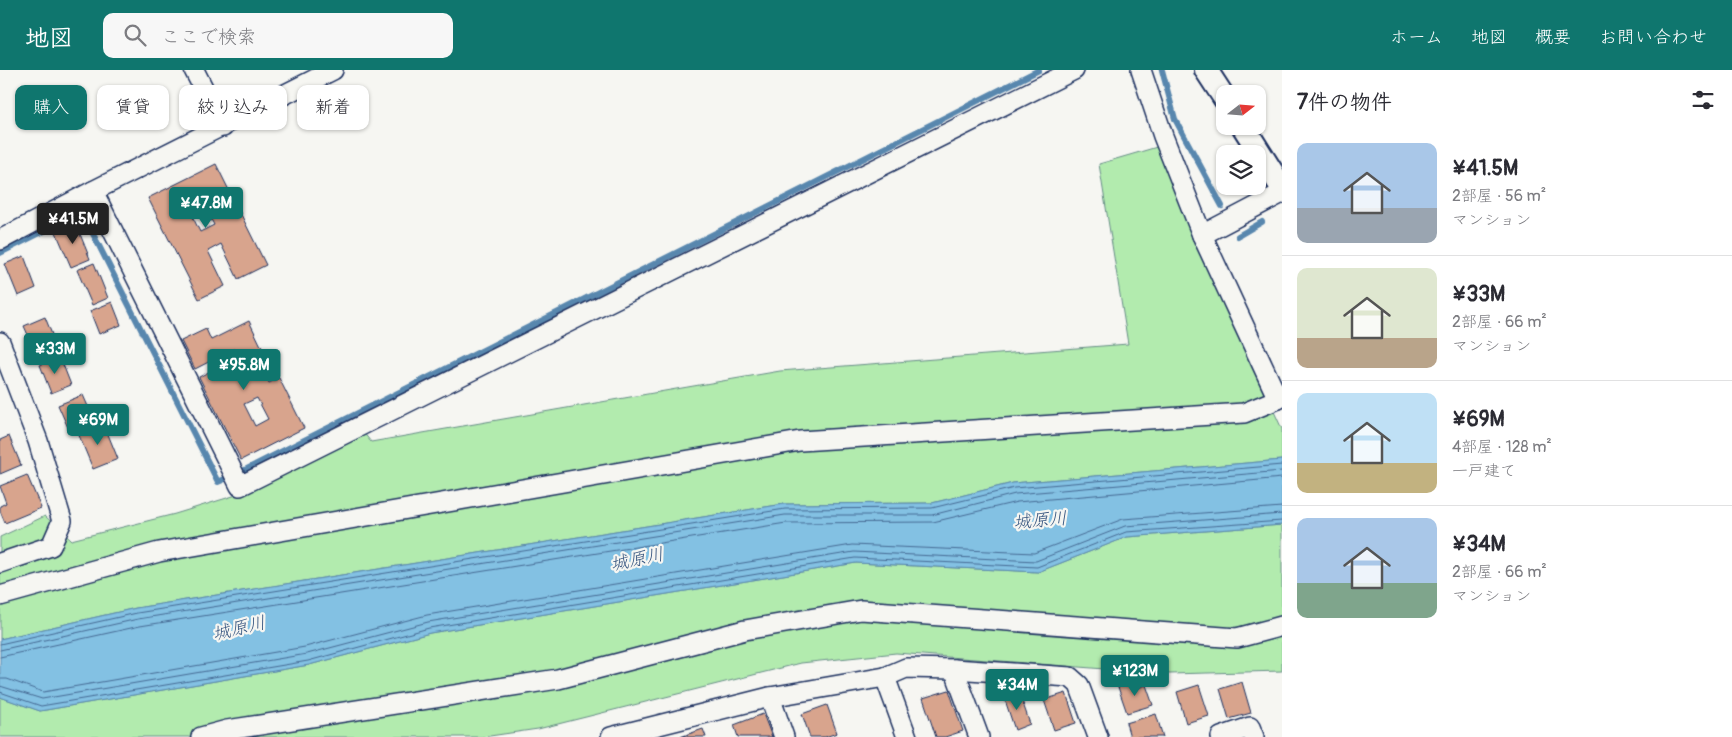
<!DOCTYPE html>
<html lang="ja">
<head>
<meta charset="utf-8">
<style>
	:root { --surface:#fff; --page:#f7f7f7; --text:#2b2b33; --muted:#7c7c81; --line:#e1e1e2; --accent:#0f766e }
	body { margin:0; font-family:Pangolin,"Klee One",sans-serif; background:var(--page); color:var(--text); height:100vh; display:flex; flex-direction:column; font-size:19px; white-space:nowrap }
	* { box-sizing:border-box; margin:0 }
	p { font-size:16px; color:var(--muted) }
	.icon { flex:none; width:28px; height:28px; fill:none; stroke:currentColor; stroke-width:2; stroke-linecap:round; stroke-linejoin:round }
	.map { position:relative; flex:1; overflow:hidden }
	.side { display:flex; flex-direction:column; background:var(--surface); width:450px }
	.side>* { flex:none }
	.guide { position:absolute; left:15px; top:15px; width:475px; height:45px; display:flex; gap:10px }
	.needle { width:32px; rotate:73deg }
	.fabs { position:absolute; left:1216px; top:15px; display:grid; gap:10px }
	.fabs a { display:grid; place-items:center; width:50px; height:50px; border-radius:10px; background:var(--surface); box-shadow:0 1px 4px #0004; font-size:25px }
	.price { position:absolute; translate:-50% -42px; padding:0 11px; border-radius:5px; background:var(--accent); color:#fff; font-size:16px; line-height:32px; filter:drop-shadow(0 1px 2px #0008) }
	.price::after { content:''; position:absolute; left:50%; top:30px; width:15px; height:11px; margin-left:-8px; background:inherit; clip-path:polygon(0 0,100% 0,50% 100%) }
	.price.on { background:#222; color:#fff }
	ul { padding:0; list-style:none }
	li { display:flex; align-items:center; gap:15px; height:125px; padding:0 15px }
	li+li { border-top:1px solid var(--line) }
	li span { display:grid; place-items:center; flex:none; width:140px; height:100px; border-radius:10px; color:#555 }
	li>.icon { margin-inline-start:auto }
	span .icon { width:60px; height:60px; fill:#fffc; stroke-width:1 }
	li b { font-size:21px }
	h2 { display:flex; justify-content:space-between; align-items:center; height:60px; padding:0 15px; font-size:21px }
	.tag { padding:0 18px; border-radius:10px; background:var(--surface); box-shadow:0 1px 4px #0004; font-size:18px; line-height:45px }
	.tag.on { background:var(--accent); color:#fff }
	header { display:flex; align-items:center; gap:30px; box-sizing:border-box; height:70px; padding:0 25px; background:var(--accent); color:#fff }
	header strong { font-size:24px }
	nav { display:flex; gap:28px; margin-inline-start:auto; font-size:18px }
	.search { width:350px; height:45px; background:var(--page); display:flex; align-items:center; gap:12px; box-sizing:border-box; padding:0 18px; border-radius:10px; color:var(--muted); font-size:19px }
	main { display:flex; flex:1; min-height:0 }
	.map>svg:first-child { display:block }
</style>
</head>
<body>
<header>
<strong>地図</strong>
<div class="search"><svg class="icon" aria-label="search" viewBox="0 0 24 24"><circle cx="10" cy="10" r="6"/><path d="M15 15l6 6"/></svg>ここで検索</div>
<nav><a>ホーム</a><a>地図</a><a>概要</a><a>お問い合わせ</a></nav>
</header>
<main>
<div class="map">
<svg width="1282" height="667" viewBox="0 0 1282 667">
	<rect width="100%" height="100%" fill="#f6f6f2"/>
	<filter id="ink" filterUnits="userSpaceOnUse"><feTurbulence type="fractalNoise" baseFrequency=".02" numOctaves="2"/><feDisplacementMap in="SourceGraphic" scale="10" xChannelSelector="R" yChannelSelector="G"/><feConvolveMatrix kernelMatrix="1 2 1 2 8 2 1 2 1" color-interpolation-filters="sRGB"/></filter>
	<g filter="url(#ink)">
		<g fill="#b2ebae" stroke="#668d86">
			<polygon points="1157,77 1203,187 1282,359 1282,390 1013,413 932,433 784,434 136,538 0,569 0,467 45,446 71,470 175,444 243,423 363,362 371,372 780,301 1128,274 1099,94"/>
			<polygon points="1282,455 1282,601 1170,604 896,583 801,593 538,659 483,667 0,667 0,627 40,641 309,595 430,563 856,493 1038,502 1127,467"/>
		</g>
		<polygon fill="#83c1e3" stroke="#5987ae" points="1282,390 1282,455 1127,467 1038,502 856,493 430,563 309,595 40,641 0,627 0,569 136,538 784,434 932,433 1013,413"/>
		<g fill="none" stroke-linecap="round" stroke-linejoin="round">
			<g stroke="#456993" stroke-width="1">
				<polyline points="0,574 137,543 785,439 932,438 1014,418 1282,395"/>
				<polyline points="0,580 138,549 785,445 932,445 1015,424 1282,401"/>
				<polyline points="0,587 140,556 786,453 933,452 1017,432 1282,408"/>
				<polyline points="0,609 7,609 43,622 305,577 427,545 852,475 1034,483 1123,449 1282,437"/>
				<polyline points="0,616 42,629 307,584 428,552 854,482 1036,491 1125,456 1282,444"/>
				<polyline points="0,622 41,636 308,591 429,558 855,488 1037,497 1126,462 1282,451"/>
			</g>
			<g stroke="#5987ae" stroke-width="6">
				<polyline points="1162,0 1175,49 1222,136"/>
				<polyline points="1238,166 1262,152"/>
				<polyline points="0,183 82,142 218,412 241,402 1039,0"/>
			</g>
		</g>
		<g fill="#d8a48d" stroke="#1b2f5e" fill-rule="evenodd">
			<path d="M216,94L266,195L238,209L221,174L208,181L225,216L199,229L148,128ZM197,122L214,155L200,162L184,129Z"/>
			<polygon points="76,154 90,189 71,197 56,162"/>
			<polygon points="24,186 36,218 18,226 5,194"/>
			<polygon points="94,193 108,228 92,235 77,200"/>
			<polygon points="112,232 121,255 99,264 90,241"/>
			<polygon points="45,247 57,277 37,285 24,256"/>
			<path d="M249,251L264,282L256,286L269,313L279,308L304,358L241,390L199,307L238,287L234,279L195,299L181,271L206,259L211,270ZM257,328L268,349L255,356L244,334Z"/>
			<polygon points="60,287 71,315 51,323 40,295"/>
			<polygon points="83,325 94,350 69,360 58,335"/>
			<polygon points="103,352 118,389 93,399 78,363"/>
			<polygon points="9,366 21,395 0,404 0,370"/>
			<polygon points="27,405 41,438 5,453 0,441 0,436 6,433 0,416"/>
			<polygon points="1133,612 1135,619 1146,615 1153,635 1127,643 1118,617"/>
			<polygon points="1242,612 1251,643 1229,649 1220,619"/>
			<polygon points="1199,615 1209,646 1186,653 1177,622"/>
			<polygon points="949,620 963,661 945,667 936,667 923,628"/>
			<polygon points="1019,622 1030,654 1015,660 1004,627"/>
			<polygon points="1066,623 1076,653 1054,660 1044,630"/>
			<polygon points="827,635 837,663 825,667 810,667 802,644"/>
			<polygon points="763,644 772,667 738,667 734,655"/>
			<polygon points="1156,644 1163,667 1130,667 1126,653"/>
			<polygon points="703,659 706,667 680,667"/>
		</g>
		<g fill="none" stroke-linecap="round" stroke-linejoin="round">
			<defs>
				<g id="minor">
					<polyline points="194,0 223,57"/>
					<polyline points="1141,0 1163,66 1202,165 1278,329"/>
					<polyline points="93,121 240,416 1074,0"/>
					<polyline points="1202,165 1282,123"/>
					<polyline points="0,170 93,121 333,0"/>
					<polyline points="0,272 38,371 62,451 51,476 0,493"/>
					<polyline points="0,526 159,482 800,371 1244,343 1278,329 1282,324"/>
					<polyline points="954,599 979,667"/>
					<polyline points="885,607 907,667"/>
					<polyline points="770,627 784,667"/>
					<polyline points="201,667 227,660 558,609 745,560 861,540 1237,568 1282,556"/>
					<polyline points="611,667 770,627 885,607 906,598 954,599 1070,607 1079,615 1098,667"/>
					<polyline points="1221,667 1250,657 1254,667"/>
				</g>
				<g id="tertiary">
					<polyline points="1206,0 1225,29"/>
					<polyline points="1243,56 1282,118"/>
				</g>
			</defs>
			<use href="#minor" stroke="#1b2f5e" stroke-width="22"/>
			<use href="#tertiary" stroke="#1b2f5e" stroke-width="26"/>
			<use href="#minor" stroke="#f6f6f2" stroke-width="19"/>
			<use href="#tertiary" stroke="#f6f6f2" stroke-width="22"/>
		</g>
	</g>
	<g text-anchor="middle" stroke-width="4.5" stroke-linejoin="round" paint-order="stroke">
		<g font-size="18" font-style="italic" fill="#35547f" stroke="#f6f6f2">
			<text transform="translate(1040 450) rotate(-5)" y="6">城原川</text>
			<text transform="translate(637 489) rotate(-12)" y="6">城原川</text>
			<text transform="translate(239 558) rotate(-13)" y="6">城原川</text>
		</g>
	</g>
</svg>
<div class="fabs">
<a><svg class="needle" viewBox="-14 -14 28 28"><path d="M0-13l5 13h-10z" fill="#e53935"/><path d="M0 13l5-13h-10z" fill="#7c7c81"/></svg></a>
<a><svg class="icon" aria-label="layers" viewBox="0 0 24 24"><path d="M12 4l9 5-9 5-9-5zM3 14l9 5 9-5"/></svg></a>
</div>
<b class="price" style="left:206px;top:159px">¥47.8M</b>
<b class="price on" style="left:73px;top:175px">¥41.5M</b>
<b class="price" style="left:55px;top:305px">¥33M</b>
<b class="price" style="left:244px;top:321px">¥95.8M</b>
<b class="price" style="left:98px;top:376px">¥69M</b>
<b class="price" style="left:1135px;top:627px">¥123M</b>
<b class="price" style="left:1017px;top:641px">¥34M</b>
<div class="guide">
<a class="tag on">購入</a>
<a class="tag">賃貸</a>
<a class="tag">絞り込み</a>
<a class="tag">新着</a>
</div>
</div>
<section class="side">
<h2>7件の物件<svg class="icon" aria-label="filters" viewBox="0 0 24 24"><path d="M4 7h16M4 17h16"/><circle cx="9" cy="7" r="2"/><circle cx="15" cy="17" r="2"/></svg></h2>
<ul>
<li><span style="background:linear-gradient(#a9c7e8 65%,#9aa5b1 0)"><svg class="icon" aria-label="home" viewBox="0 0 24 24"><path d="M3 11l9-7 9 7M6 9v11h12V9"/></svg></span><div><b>¥41.5M</b><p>2部屋 · 56 m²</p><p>マンション</p></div></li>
<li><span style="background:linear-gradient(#dfe7d0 70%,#b9a48a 0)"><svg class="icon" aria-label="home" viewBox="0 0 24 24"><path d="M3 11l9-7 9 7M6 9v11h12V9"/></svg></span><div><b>¥33M</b><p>2部屋 · 66 m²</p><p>マンション</p></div></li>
<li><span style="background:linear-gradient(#bfe0f5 70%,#c2b280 0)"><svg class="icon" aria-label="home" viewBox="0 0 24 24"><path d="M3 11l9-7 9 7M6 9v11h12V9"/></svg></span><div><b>¥69M</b><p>4部屋 · 128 m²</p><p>一戸建て</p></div></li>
<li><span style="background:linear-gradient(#a9c7e8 65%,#7fa58c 0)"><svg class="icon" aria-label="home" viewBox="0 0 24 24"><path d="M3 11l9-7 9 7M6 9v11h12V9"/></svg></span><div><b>¥34M</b><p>2部屋 · 66 m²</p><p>マンション</p></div></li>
</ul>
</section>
</main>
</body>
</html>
